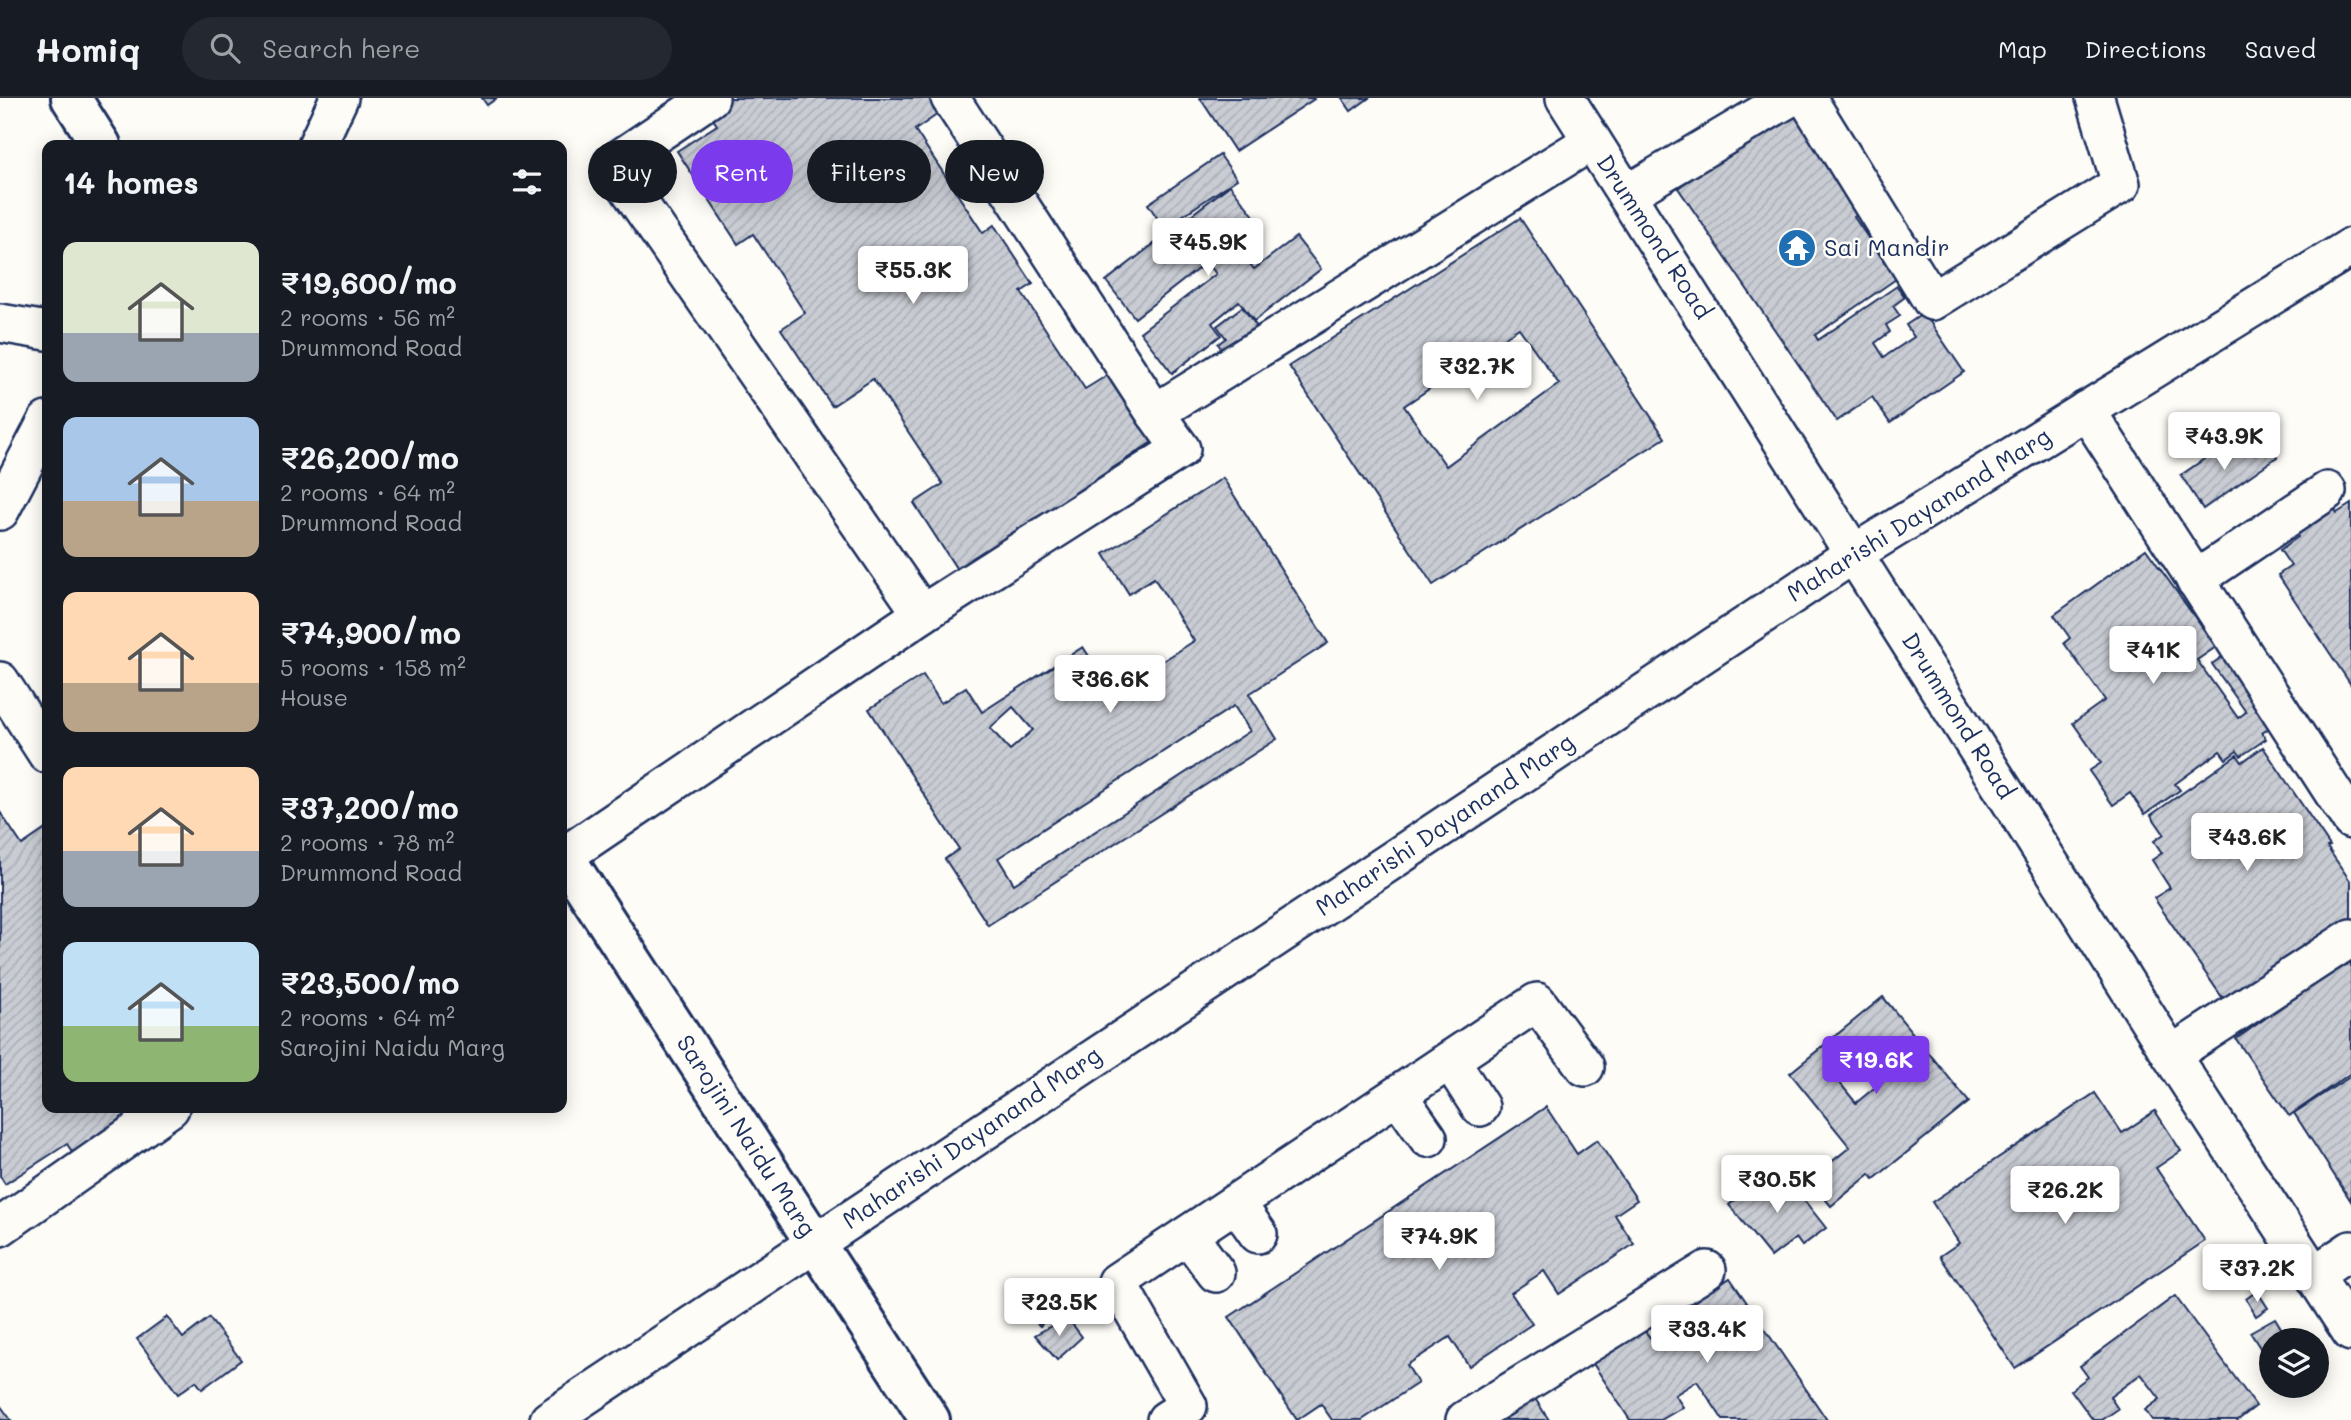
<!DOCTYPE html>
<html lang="en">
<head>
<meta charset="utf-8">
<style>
	:root { --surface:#171b24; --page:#242831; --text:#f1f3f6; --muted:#9ea1a6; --line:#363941; --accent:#7c3aed }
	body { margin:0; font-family:Mali,sans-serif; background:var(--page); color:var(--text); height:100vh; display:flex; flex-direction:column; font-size:26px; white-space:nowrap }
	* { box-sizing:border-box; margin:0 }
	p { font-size:23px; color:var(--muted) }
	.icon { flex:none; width:38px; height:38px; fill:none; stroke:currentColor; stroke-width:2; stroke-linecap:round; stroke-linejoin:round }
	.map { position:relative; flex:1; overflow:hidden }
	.details { position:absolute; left:42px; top:42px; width:525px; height:973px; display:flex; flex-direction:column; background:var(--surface); border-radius:14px; box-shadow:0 4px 18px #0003 }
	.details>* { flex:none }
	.banner { position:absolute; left:588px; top:42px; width:665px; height:63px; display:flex; gap:14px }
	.tools { position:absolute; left:2259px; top:1230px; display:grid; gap:14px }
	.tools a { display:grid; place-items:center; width:70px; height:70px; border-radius:50%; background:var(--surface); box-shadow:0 4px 18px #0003; font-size:35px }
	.price { position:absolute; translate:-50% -60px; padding:0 16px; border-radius:7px; background:#fff; color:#222; font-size:23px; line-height:46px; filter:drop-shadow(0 2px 4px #0008) }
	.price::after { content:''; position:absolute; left:50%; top:42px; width:21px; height:16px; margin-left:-10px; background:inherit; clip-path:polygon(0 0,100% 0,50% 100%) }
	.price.current { background:var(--accent); color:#fff }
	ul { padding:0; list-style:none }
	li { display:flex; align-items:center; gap:21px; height:175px; padding:0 21px }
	li span { display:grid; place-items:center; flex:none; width:196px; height:140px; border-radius:14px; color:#555 }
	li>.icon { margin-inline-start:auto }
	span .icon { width:84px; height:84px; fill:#fffc; stroke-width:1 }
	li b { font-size:30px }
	h2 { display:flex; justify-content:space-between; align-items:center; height:84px; padding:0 21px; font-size:30px }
	.chip { padding:0 24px; border-radius:32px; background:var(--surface); box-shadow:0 4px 18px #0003; font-size:24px; line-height:63px }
	.chip.current { background:var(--accent); color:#fff }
	header { display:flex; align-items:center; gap:42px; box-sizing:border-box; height:98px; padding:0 35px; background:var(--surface); border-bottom:2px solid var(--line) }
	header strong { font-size:33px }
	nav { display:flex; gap:38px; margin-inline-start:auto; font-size:24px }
	.search { width:490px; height:63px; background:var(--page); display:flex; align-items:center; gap:18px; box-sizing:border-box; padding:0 24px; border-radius:38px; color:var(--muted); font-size:26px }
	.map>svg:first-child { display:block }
</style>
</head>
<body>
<header>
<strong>Homiq</strong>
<div class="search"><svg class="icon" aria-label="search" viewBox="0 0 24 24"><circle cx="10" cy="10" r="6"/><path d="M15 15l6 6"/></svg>Search here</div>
<nav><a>Map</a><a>Directions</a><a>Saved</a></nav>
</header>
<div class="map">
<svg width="2351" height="1322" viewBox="0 0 2351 1322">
	<defs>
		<pattern id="building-hatch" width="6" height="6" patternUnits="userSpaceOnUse" patternTransform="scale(1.75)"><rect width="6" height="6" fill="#c9ccd3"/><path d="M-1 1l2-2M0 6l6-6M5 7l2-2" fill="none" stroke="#acb0b8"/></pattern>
	</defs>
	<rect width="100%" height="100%" fill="#fdfcf7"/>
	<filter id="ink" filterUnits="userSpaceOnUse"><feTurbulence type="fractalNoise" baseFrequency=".0143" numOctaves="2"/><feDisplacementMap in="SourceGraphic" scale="14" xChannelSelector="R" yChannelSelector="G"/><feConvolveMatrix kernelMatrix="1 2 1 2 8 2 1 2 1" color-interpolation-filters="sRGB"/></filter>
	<g filter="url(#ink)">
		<g fill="url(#building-hatch)" stroke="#1b2f5e" stroke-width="2" fill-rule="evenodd">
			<polygon points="482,0 497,0 487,7"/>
			<polygon points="698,0 932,0 941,14 915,32 983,135 994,127 1033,186 1021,194 1085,291 1111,275 1155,342 958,473 914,405 943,386 873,281 832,308 781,231 805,215 753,136 738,146 677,53 717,27"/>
			<polygon points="1200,0 1313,0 1314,1 1235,53"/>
			<polygon points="1342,0 1369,0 1351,13"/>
			<polygon points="1791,12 1860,115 1854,119 1896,181 1815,237 1818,242 1897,188 1905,199 1893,208 1900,218 1886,227 1890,234 1875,245 1884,259 1914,239 1906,227 1924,215 1964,274 1890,325 1872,299 1837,323 1678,90"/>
			<polygon points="1220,57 1237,81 1164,130 1148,106"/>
			<polygon points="1230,87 1261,127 1236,147 1254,171 1296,139 1321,171 1254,223 1239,203 1212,225 1221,237 1172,275 1140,234 1216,176 1207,164 1135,220 1106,183"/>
			<path d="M1520,120L1665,340L1433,487L1289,268ZM1519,230L1559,286L1446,368L1404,308Z"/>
			<polygon points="1242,209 1258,230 1225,255 1218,246 1226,240 1217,228"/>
			<polygon points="2229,344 2238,358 2249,351 2254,357 2269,347 2277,359 2203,411 2181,377"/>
			<path d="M1223,380L1328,545L1249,596L1277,641L988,827L945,761L959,751L869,611L923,577L941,605L966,589L982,614L1083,549L1113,595L1194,543L1154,480L1129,496L1104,456ZM1234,608L1250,633L1014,786L998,760ZM1013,609L1033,632L1010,652L990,630Z"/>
			<polygon points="2351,406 2351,587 2278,477 2291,468 2280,452 2298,439 2295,434 2333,409 2337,415"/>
			<polygon points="2146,451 2216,549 2197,562 2238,620 2246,614 2212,566 2226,556 2275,626 2262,635 2266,641 2241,658 2237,653 2226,661 2220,653 2175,686 2180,692 2145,716 2130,695 2113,707 2089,673 2101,665 2073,625 2105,602 2064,545 2070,540 2054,517"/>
			<polygon points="2263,649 2330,748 2327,749 2351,784 2351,825 2305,857 2301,850 2224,902 2154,800 2170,790 2152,762 2162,755 2154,743 2164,736 2151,717 2237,657 2242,664"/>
			<polygon points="0,714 22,747 47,730 47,1010 142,1010 73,1055 67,1046 5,1086 0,1078"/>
			<polygon points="2351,860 2351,975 2289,1018 2236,941"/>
			<path d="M1883,899L1969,1004L1874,1081L1870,1076L1831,1108L1809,1082L1850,1049L1790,975ZM1876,945L1897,971L1856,1005L1835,979Z"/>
			<polygon points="2351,978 2351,1103 2294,1015"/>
			<polygon points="2095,995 2122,1035 2155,1013 2181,1053 2156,1070 2205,1143 2015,1270 1940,1158 1959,1145 1932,1104"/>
			<polygon points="1546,1009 1577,1056 1597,1042 1637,1102 1615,1117 1634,1146 1559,1196 1544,1173 1511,1195 1532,1226 1469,1268 1450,1239 1407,1267 1418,1285 1362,1322 1332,1322 1321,1306 1297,1322 1229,1219"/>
			<polygon points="1772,1073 1783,1087 1789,1083 1826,1130 1802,1148 1796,1140 1771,1159 1729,1107"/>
			<polygon points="1730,1180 1827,1322 1723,1322 1697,1283 1675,1297 1683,1309 1661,1322 1630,1322 1590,1261 1643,1231 1654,1244 1665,1234 1659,1227"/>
			<polygon points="1049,1193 1059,1208 1040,1228 1025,1214"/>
			<polygon points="2257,1193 2268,1210 2256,1218 2246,1201"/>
			<polygon points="2175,1198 2256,1308 2238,1322 2152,1322 2145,1312 2160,1301 2141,1276 2110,1299 2118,1311 2102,1322 2093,1322 2071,1292 2088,1279 2080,1268"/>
			<polygon points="167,1219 183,1240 209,1220 241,1262 202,1291 196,1283 178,1296 137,1241"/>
			<polygon points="1067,1219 1082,1239 1057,1262 1035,1237"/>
			<polygon points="2275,1220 2286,1238 2279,1242 2272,1242 2272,1247 2262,1253 2250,1234"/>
			<polygon points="1532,1296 1549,1322 1492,1322"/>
			<polygon points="0,1307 11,1322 0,1322"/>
		</g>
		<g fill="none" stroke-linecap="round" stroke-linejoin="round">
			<defs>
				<g id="minor">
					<polyline points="710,0 612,66 922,516"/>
					<polyline points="950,0 1155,315"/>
					<polyline points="1565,0 2171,957 2351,1234"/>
					<polyline points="1807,0 1932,203 2121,86 2095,0"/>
					<polyline points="317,47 339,0"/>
					<polyline points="1627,96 1789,0"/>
					<polyline points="0,225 47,233"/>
					<polyline points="2086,312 2351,722"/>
					<polyline points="0,413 47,323"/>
					<polyline points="2195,482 2327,393"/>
					<polyline points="0,583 47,656"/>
					<polyline points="564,758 922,516 1181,351 1155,315 1592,43"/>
					<polyline points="2171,957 2351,840"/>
					<polyline points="1450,962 1480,1009"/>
					<polyline points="1398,997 1428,1040"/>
					<polyline points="1236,1105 1258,1136"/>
					<polyline points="0,1129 170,1010"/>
					<polyline points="1188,1137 1216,1175"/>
					<polyline points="2314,1177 2351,1152"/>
					<polyline points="549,1322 1855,455 2351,149"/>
					<polyline points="1166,1322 1188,1308 1117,1184 1537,904 1585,969"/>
					<polyline points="1465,1322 1707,1172"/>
				</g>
				<g id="major">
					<polyline points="71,0 101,47"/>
					<polyline points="562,755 930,1322"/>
				</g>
			</defs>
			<use href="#minor" stroke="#1b2f5e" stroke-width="42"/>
			<use href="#major" stroke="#1b2f5e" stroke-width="44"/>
			<use href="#minor" stroke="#fdfcf7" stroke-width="37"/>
			<use href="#major" stroke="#fdfcf7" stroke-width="38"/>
		</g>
	</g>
	<defs>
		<symbol id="temple-disc" viewBox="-11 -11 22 22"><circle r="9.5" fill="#1f6fb2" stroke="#fdfcf7"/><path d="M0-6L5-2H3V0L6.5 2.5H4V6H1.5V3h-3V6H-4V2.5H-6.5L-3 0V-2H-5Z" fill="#fff"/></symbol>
	</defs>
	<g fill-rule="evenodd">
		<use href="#temple-disc" x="1775" y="128" width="44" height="44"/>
	</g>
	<g text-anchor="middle" stroke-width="5" stroke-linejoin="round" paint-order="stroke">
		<g font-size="24" fill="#1b2f5e" stroke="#fdfcf7">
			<text transform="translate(1654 139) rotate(57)" y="8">Drummond Road</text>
			<text transform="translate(1919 417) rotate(-32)" y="8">Maharishi Dayanand Marg</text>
			<text transform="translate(1958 618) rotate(58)" y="8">Drummond Road</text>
			<text transform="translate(1445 727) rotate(-34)" y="8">Maharishi Dayanand Marg</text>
			<text transform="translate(746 1038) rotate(57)" y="8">Sarojini Naidu Marg</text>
			<text transform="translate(972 1040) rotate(-34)" y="8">Maharishi Dayanand Marg</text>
		</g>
		<g font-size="24" fill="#1b2f5e" stroke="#fdfcf7" text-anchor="start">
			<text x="1824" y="158">Sai Mandir</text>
		</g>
	</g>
</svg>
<div class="tools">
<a><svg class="icon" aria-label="layers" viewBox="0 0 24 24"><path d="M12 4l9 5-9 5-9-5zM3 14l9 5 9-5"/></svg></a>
</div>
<b class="price" style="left:1208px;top:180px">₹45.9K</b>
<b class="price" style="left:913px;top:208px">₹55.3K</b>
<b class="price" style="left:1477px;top:304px">₹32.7K</b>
<b class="price" style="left:2224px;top:374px">₹43.9K</b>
<b class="price" style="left:2153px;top:588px">₹41K</b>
<b class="price" style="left:1110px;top:617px">₹36.6K</b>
<b class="price" style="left:2247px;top:775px">₹43.6K</b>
<b class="price current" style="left:1876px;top:998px">₹19.6K</b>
<b class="price" style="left:1777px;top:1117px">₹30.5K</b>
<b class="price" style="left:2065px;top:1128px">₹26.2K</b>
<b class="price" style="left:1439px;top:1174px">₹74.9K</b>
<b class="price" style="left:2257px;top:1206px">₹37.2K</b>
<b class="price" style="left:1059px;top:1240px">₹23.5K</b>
<b class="price" style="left:1707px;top:1267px">₹33.4K</b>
<div class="banner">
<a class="chip">Buy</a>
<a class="chip current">Rent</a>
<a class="chip">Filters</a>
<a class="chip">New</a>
</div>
<section class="details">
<h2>14 homes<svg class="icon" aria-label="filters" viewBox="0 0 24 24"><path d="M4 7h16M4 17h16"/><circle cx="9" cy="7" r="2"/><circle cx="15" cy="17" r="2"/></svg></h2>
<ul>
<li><span style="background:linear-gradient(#dfe7d0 65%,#9aa5b1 0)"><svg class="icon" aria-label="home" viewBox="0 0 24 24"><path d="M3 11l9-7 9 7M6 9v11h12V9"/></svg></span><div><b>₹19,600/mo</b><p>2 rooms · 56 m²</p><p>Drummond Road</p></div></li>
<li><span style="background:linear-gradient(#a9c7e8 60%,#b9a48a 0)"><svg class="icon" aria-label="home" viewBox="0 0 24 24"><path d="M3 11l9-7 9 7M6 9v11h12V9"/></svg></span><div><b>₹26,200/mo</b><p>2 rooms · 64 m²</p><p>Drummond Road</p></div></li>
<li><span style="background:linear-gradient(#ffd9b3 65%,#b9a48a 0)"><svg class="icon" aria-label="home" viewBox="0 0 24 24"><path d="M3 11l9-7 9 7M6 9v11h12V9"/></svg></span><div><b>₹74,900/mo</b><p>5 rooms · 158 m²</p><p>House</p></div></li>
<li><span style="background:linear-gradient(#ffd9b3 60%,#9aa5b1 0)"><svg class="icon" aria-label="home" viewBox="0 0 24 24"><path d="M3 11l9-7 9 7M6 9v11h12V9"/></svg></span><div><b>₹37,200/mo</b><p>2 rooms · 78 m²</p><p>Drummond Road</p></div></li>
<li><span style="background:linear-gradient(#bfe0f5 60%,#8fb573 0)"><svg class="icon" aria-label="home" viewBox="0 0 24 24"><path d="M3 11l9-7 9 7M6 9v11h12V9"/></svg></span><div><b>₹23,500/mo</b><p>2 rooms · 64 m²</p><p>Sarojini Naidu Marg</p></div></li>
</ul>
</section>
</div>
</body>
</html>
